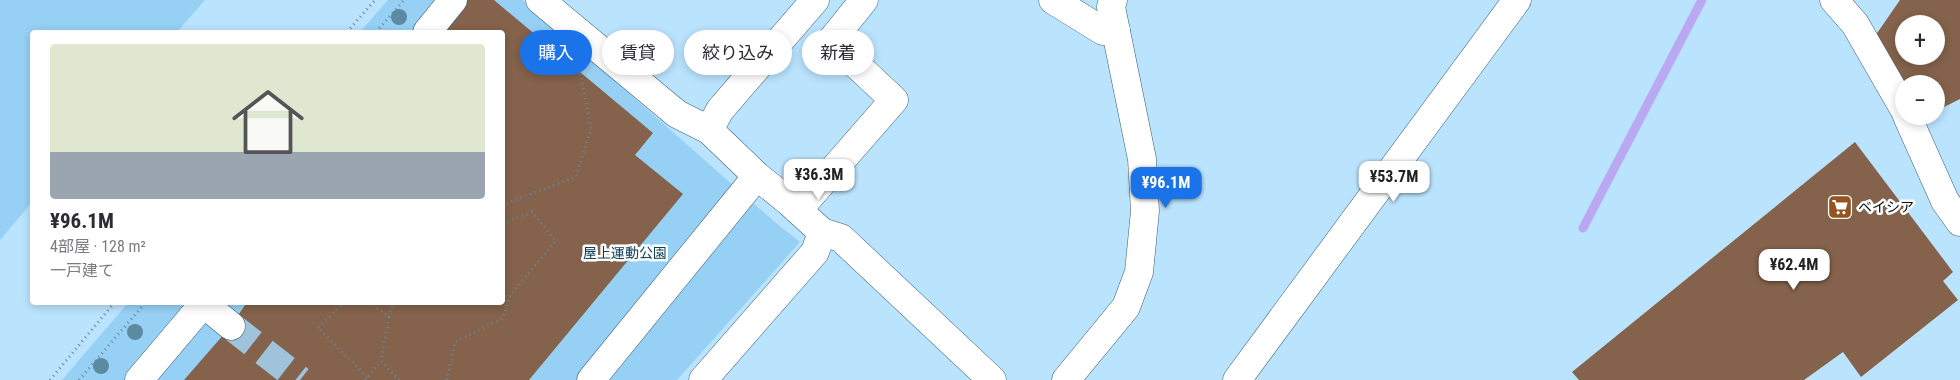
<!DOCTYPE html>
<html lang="ja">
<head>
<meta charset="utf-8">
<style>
	:root { --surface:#fff; --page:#f7f7f7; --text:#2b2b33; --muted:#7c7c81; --accent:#1a73e8 }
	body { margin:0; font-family:"Roboto Condensed","Noto Sans JP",sans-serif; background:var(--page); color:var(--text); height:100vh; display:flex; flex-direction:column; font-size:19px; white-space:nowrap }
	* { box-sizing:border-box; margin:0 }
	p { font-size:16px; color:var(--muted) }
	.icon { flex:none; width:28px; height:28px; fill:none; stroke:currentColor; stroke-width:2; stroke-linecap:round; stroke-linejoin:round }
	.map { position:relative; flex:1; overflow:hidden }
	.side { position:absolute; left:30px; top:30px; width:475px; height:275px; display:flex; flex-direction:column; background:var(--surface); border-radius:5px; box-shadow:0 2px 8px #0003 }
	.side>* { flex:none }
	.top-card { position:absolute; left:520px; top:30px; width:475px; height:45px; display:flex; gap:10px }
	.tools { position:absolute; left:1895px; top:15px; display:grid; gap:10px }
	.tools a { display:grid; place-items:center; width:50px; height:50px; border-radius:50%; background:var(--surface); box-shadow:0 2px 8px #0003; font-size:25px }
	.price { position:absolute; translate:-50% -42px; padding:0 11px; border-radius:10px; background:#fff; color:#222; font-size:16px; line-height:32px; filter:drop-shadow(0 1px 2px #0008) }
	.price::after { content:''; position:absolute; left:50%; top:30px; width:15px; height:11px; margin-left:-8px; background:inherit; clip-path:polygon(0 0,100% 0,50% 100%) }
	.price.current { background:var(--accent); color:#fff }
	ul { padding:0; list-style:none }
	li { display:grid; align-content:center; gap:10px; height:265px; padding:0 20px }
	li span { display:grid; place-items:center; height:155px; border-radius:5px; color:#555 }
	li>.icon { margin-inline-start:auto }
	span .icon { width:90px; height:90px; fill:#fffc; stroke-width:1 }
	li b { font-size:21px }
	.tag { padding:0 18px; border-radius:22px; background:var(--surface); box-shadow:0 2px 8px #0003; font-size:18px; line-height:45px }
	.tag.current { background:var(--accent); color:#fff }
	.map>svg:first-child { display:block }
</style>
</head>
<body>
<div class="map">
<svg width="1960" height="380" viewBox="0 0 1960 380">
	<rect width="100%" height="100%" fill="#bae3fd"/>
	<g fill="#96d1f5">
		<polygon points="0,0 205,0 177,32 32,32 32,202 0,240"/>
		<polygon points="388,0 523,0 776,223 800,242 677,380 62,380 128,303 502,302 502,32 360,32"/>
	</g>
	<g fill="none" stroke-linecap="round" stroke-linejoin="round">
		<polyline stroke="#baa8f2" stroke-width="9" points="1583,228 1702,0"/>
	</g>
	<g fill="#84624b" fill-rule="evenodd">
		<polygon points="463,0 494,0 653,133 635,155 683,194 529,380 184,380 231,326 247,302 502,302 502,32 440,32"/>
		<path d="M1900,0H1960V99L1936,111V84H1904L1873,39ZM1904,24H1936V56H1904Z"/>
		<polygon points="1855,142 1953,272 1943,281 1958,300 1861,377 1843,352 1804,380 1579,380 1572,372"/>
	</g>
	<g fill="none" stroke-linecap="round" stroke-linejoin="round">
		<polyline stroke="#9ec3da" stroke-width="28" stroke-dasharray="28 14" stroke-linecap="butt" points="231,326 300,380"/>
		<defs>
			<g id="minor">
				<polyline points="540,0 677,114 709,130 757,176 788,201 822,232 841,238 992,380"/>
				<polyline points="1053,0 1103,31 1116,31"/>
				<polyline points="1834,0 1855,24 1904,109"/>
				<polyline points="427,32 453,0"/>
				<polyline points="1907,116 1945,201 1960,222"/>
				<polyline points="709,130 720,110 815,0"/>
				<polyline points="798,210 894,100 831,41 864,0"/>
				<polyline points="204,304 231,326"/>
				<polyline points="139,380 205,302"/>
				<polyline points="591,380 757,176"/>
				<polyline points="703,380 815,252 822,232"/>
				<polyline points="1066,380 1126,307 1139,272 1145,211 1142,159 1111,7 1113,0"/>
				<polyline points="1237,380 1517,0"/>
			</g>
		</defs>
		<use href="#minor" stroke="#3a6076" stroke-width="29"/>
		<g stroke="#6b889a" stroke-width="3" stroke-dasharray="1 4" stroke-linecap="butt">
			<polyline points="347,32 375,0"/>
			<polyline points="376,32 404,0"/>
			<polyline points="502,205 576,177 591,129 580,71"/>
			<polyline points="344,302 318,328 367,377"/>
			<polyline points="369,302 389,317 381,361 399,380"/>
			<polyline points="389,317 394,302"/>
			<polyline points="50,380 115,302"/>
			<polyline points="79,380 146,302"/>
			<polyline points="365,380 381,361"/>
			<polyline points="447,380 455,342 503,318 510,295 556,241 532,212 502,224"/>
		</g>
		<use href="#minor" stroke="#fff" stroke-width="28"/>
	</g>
	<g fill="#5d8aa3">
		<circle cx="399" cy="17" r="8"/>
		<circle cx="135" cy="332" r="8"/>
		<circle cx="101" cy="366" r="8"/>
	</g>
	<defs>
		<symbol id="supermarket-square" viewBox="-11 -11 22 22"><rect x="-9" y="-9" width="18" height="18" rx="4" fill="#94531f" stroke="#fefefe"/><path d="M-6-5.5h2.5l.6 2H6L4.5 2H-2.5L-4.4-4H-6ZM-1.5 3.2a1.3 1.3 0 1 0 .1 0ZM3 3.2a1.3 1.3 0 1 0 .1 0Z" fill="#fff"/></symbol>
	</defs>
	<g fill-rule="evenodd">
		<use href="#supermarket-square" x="1826" y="193" width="28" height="28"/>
	</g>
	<g text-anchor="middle" stroke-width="5" stroke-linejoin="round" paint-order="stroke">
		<g font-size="14" fill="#010d15" stroke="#fefefe" text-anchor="start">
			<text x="1858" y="212">ベイシア</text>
		</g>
		<g font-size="14" fill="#114159" stroke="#fefefe">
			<text x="625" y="258">屋上運動公園</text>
		</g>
	</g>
</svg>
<div class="tools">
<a>+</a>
<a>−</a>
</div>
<b class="price" style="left:819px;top:201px">¥36.3M</b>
<b class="price" style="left:1394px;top:203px">¥53.7M</b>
<b class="price current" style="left:1166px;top:209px">¥96.1M</b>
<b class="price" style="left:1794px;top:291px">¥62.4M</b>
<div class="top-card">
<a class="tag current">購入</a>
<a class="tag">賃貸</a>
<a class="tag">絞り込み</a>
<a class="tag">新着</a>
</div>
<section class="side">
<ul>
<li><span style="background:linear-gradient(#dfe7d0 70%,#9aa5b1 0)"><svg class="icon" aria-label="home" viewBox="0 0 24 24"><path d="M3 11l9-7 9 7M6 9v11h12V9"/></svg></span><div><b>¥96.1M</b><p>4部屋 · 128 m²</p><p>一戸建て</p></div></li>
</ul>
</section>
</div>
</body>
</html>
